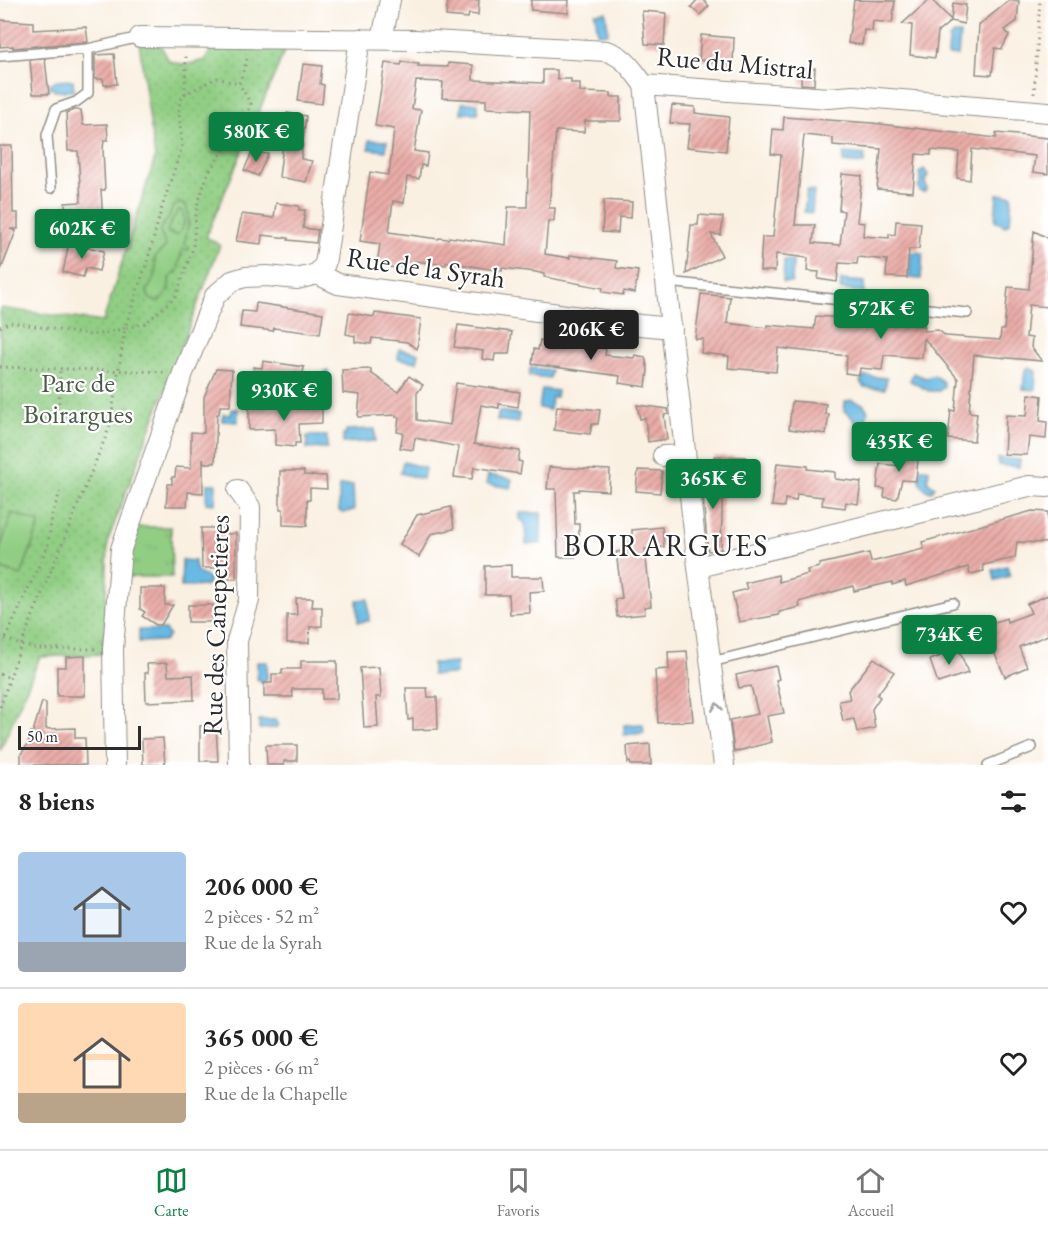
<!DOCTYPE html>
<html lang="fr">
<head>
<meta charset="utf-8">
<style>
	:root { --surface:#fff; --page:#f6f6f6; --text:#222; --muted:#767676; --line:#e0e0e0; --accent:#0b8043 }
	body { margin:0; font-family:"EB Garamond",serif; background:var(--page); color:var(--text); height:100vh; display:flex; flex-direction:column; font-size:22px; white-space:nowrap }
	* { box-sizing:border-box; margin:0 }
	p { font-size:20px; color:var(--muted) }
	.icon { flex:none; width:33px; height:33px; fill:none; stroke:currentColor; stroke-width:2; stroke-linecap:round; stroke-linejoin:round }
	.map { position:relative; height:765px; overflow:hidden }
	.details { display:flex; flex-direction:column; background:var(--surface); flex:1 }
	.details>* { flex:none }
	.scale { position:absolute; left:18px; bottom:15px; width:123px; box-sizing:border-box; padding-left:6px; border:3px solid #2b2b2b; border-top:0; font-size:16px; line-height:21px; white-space:nowrap; color:#2b2b2b; -webkit-text-stroke:4px #fff; paint-order:stroke }
	.price { position:absolute; translate:-50% -51px; padding:0 14px; border-radius:6px; background:var(--accent); color:#fff; font-size:20px; line-height:39px; filter:drop-shadow(0 2px 3px #0008) }
	.price::after { content:''; position:absolute; left:50%; top:36px; width:18px; height:14px; margin-left:-9px; background:inherit; clip-path:polygon(0 0,100% 0,50% 100%) }
	.price.active { background:#222; color:#fff }
	ul { padding:0; list-style:none }
	li { display:flex; align-items:center; gap:18px; height:150px; padding:0 18px }
	li+li { border-top:2px solid var(--line) }
	li span { display:grid; place-items:center; flex:none; width:168px; height:120px; border-radius:6px; color:#555 }
	li>.icon { margin-inline-start:auto }
	span .icon { width:72px; height:72px; fill:#fffc; stroke-width:1 }
	li b { font-size:26px }
	h2 { display:flex; justify-content:space-between; align-items:center; height:72px; padding:0 18px; font-size:26px }
	.tab-bar { display:flex; justify-content:space-around; align-items:center; height:84px; border-top:2px solid var(--line); background:var(--surface); font-size:16px; color:var(--muted) }
	.tab-bar a { display:grid; justify-items:center; gap:3px }
	.tab-bar .active { color:var(--accent) }
	.map>svg:first-child { display:block }
</style>
</head>
<body>
<div class="map">
<svg width="1048" height="765" viewBox="0 0 1048 765">
	<defs>
		<pattern id="grass-tufts" width="24" height="20" patternUnits="userSpaceOnUse" patternTransform="scale(1.5)"><rect width="24" height="20" fill="#91ce84"/><path d="M3 7l-1-3M5 7V3M7 7l1-3M15 17l-1-3M17 17v-4M19 17l1-3" fill="none" stroke="#7db172"/></pattern>
		<pattern id="park-dots" width="8" height="8" patternUnits="userSpaceOnUse" patternTransform="scale(1.5)"><rect width="8" height="8" fill="#91ce84"/><path d="M2 2h.1M6 6h.1" fill="none" stroke="#7db172" stroke-width="1.8" stroke-linecap="round"/></pattern>
		<pattern id="building-hatch" width="6" height="6" patternUnits="userSpaceOnUse" patternTransform="scale(1.5)"><rect width="6" height="6" fill="#ebada9"/><path d="M-1 1l2-2M0 6l6-6M5 7l2-2" fill="none" stroke="#bf8d8a"/></pattern>
	</defs>
	<rect width="100%" height="100%" fill="#fff"/>
	<filter id="ink" filterUnits="userSpaceOnUse"><feTurbulence type="fractalNoise" baseFrequency=".0167" numOctaves="2"/><feDisplacementMap in="SourceGraphic" scale="12" xChannelSelector="R" yChannelSelector="G"/><feConvolveMatrix kernelMatrix="1 2 1 2 8 2 1 2 1" color-interpolation-filters="sRGB"/></filter>
	<filter id="wash" filterUnits="userSpaceOnUse"><feTurbulence type="fractalNoise" baseFrequency=".008" numOctaves="4" result="noise"/><feDisplacementMap in="SourceGraphic" scale="24" xChannelSelector="R" yChannelSelector="G"/><feGaussianBlur stdDeviation="1.35" result="paint"/><feColorMatrix in="noise" values="0 0 0 0 0 0 0 0 0 0 0 0 0 0 0 0 0 1.4 0 .05"/><feComposite in="paint" operator="in"/></filter>
	<g filter="url(#wash)">
		<rect width="100%" height="100%" fill="#faf0e2"/>
		<polygon fill="url(#grass-tufts)" stroke="#5e7c58" stroke-width="1.5" points="138,527 171,527 172,577 128,577 127,548"/>
		<polygon fill="url(#park-dots)" stroke="#5e7c58" stroke-width="1.5" points="139,42 159,42 169,61 185,65 205,60 214,44 287,45 206,237 220,245 108,540 104,654 40,657 0,751 0,308 103,322 155,158"/>
		<g fill="#91ce84" stroke="#5e7c58" stroke-width="1.5" fill-rule="evenodd">
			<path d="M179,203L186,205C191,218 187,231 184,244L189,246L188,250L182,249L178,270L169,278C171,290 162,307 149,298L147,291L156,274L155,257L166,246L160,232L161,227L169,218L172,208ZM178,210L182,211C186,219 184,229 177,235L168,233L167,230Z"/>
			<polygon points="12,513 40,523 21,576 0,568 0,549"/>
		</g>
		<g fill="#68b9e3" stroke="#4a7287" stroke-width="1.5">
			<polygon points="606,12 608,33 598,34 595,13"/>
			<polygon points="954,34 960,34 958,56 948,55 949,38"/>
			<polygon points="73,80 74,91 54,91 54,88 50,89 50,83 54,83 54,81"/>
			<polygon points="462,103 478,103 478,113 461,113"/>
			<polygon points="369,140 387,141 386,151 369,149"/>
			<polygon points="844,153 865,155 864,164 843,162"/>
			<polygon points="924,169 928,175 925,182 927,189 925,192 921,192 918,188 921,181 919,173"/>
			<polygon points="807,190 814,191 812,213 804,212"/>
			<polygon points="997,194 1012,195 1010,223 1005,226 995,221"/>
			<polygon points="911,252 923,253 921,279 909,278"/>
			<polygon points="784,260 793,261 792,282 783,282"/>
			<polygon points="841,280 865,282 864,292 840,289"/>
			<polygon points="399,349 419,353 417,362 398,359"/>
			<polygon points="1029,367 1036,371 1035,390 1023,389 1025,370"/>
			<polygon points="530,368 551,370 550,378 529,376"/>
			<polygon points="325,371 328,371 329,394 319,394 319,375 324,375"/>
			<polygon points="913,373 926,378 934,375 943,382 944,387 939,391 929,391 910,381"/>
			<polygon points="864,376 887,378 885,389 864,387 860,382"/>
			<polygon points="542,389 557,391 556,397 552,397 550,410 539,408"/>
			<path d="M851,400L863,404L868,411L865,423L860,426C852,423 853,414 844,411L845,402Z"/>
			<polygon points="232,409 238,409 238,422 222,421 223,414 231,415"/>
			<polygon points="499,411 519,414 518,423 497,420"/>
			<polygon points="375,429 375,441 343,443 343,435 346,435 346,430"/>
			<polygon points="307,436 327,436 327,448 307,449"/>
			<polygon points="998,458 1020,460 1019,467 998,465"/>
			<polygon points="403,462 425,468 423,479 400,473"/>
			<path d="M921,468L929,469L928,482L935,487L931,492C918,488 919,481 921,468Z"/>
			<polygon points="488,475 512,479 510,488 486,484"/>
			<polygon points="207,484 216,484 215,504 206,503"/>
			<polygon points="353,485 354,510 343,513 339,511 339,486"/>
			<polygon points="520,513 541,513 541,544 526,544 525,523 520,519"/>
			<path d="M182,560L195,561C195,577 203,573 210,579L207,586L181,587Z"/>
			<polygon points="1007,566 1010,576 995,580 993,570"/>
			<polygon points="368,599 369,621 358,622 357,600"/>
			<polygon points="139,630 165,630 169,635 165,641 139,642"/>
			<polygon points="257,662 267,662 267,679 263,682 257,679"/>
			<polygon points="432,663 456,663 456,674 432,675"/>
			<polygon points="259,720 275,720 279,725 275,728 259,729"/>
			<polygon points="643,724 644,733 624,735 624,725"/>
		</g>
		<g id="blocks">
			<g fill="url(#building-hatch)" fill-rule="evenodd">
				<polygon points="448,0 479,0 478,15 469,14 468,18 446,16"/>
				<polygon points="531,0 569,0 568,13 531,10"/>
				<polygon points="697,0 703,0 709,6 700,15 691,7"/>
				<polygon points="854,0 895,1 892,23 873,21 872,31 864,30 862,45 848,43"/>
				<polygon points="929,0 932,0 951,20 953,3 966,5 964,24 951,21 938,32 935,58 910,55 912,25 902,24"/>
				<polygon points="1010,0 1019,1 1017,21 1005,30 1009,35 1002,49 995,48 992,75 976,74 979,25"/>
				<polygon points="642,11 666,13 664,45 645,44"/>
				<polygon points="0,20 33,22 33,30 86,27 88,42 13,48 13,46 0,47"/>
				<polygon points="701,35 734,38 733,64 699,60"/>
				<polygon points="114,54 117,84 104,85 103,79 95,79 95,55"/>
				<polygon points="45,59 49,94 33,94 30,60"/>
				<path d="M402,62L419,64L418,66L448,67V63L473,65V80L543,83V70H557V79H571V83H580V92L611,93V97H621V121H585L584,132L556,131L549,208H555L554,221H548L545,254L570,258V255L617,261L616,268L638,271L635,293L624,291L623,295L602,292L603,288L544,277V274L536,272L502,268V271L446,262V265L415,261L414,267L395,265V268L377,264L380,244L360,241L370,172L388,175L390,167L394,129L375,126L385,63L401,65ZM416,81L443,82L442,98L486,100V108L530,110L527,207H508L506,245L449,237L448,239L439,238L438,239L389,232L393,201L404,203L407,177L419,179L421,165L426,166L428,153L414,151L421,110L412,109Z"/>
				<polygon points="303,64 322,66 320,84 324,85 322,104 298,101"/>
				<polygon points="802,68 815,68 814,85 801,84"/>
				<polygon points="672,105 695,107 695,113 729,117 726,151 687,147 690,124 670,123"/>
				<polygon points="74,110 81,110 83,125 107,124 108,140 104,140 103,149 105,190 101,190 103,223 67,226 65,203 81,202 78,151 68,151 66,113"/>
				<polygon points="287,113 306,116 301,159 312,161 306,182 279,177"/>
				<polygon points="784,117 872,123 996,138 996,133 1048,138 1048,174 1033,172 1035,156 972,149 970,180 957,178 959,152 931,150 931,155 916,154 913,192 877,189 881,149 833,145 833,138 804,135 795,225 815,225 813,243 840,245 844,211 839,210 842,174 862,176 857,222 864,223 863,236 889,238 889,234 895,235 896,221 921,223 919,249 909,249 907,278 886,277 887,260 858,257 857,264 839,263 837,282 818,279 819,272 807,271 808,258 776,254 775,271 760,271 762,237 773,237 781,155 771,154 773,129 783,130"/>
				<polygon points="0,146 12,146 13,213 18,213 18,229 10,229 16,231 1,270"/>
				<polygon points="252,152 268,154 258,176 244,170"/>
				<polygon points="604,200 632,202 631,218 619,217 618,233 602,232"/>
				<polygon points="276,203 299,206 299,210 305,210 303,228 318,230 316,243 288,240 288,238 262,235 261,244 236,241 242,214 274,218"/>
				<polygon points="699,215 723,217 721,235 711,234 722,256 686,274 691,225 698,225"/>
				<polygon points="1034,231 1048,238 1048,307 1029,305 1026,337 1032,338 1031,347 1042,361 974,355 969,412 977,413 974,441 948,439 951,410 955,411 958,379 924,338 922,358 884,355 882,370 860,368 859,375 845,373 847,356 778,348 776,372 728,368 729,356 701,353 703,339 695,339 701,294 730,297 727,323 768,328 768,325 814,329 816,316 855,319 855,317 887,320 887,322 925,326 924,331 938,330 946,336 1000,340 1001,330 1004,330 1008,287 1029,289"/>
				<polygon points="69,243 104,251 99,271 86,268 83,277 63,272"/>
				<polygon points="256,303 323,313 320,334 274,328 273,331 240,327 242,311 255,312"/>
				<polygon points="349,313 374,317 375,313 421,319 417,349 407,342 372,338 371,344 355,342 355,336 346,334"/>
				<polygon points="458,325 512,332 509,354 495,354 494,361 482,359 483,351 454,347"/>
				<polygon points="552,337 580,341 579,346 606,349 605,355 634,358 635,355 645,357 648,370 646,387 619,383 620,376 532,364 534,349 538,350 540,340 551,341"/>
				<polygon points="263,361 304,367 301,387 252,380 254,367 262,368"/>
				<polygon points="216,369 232,370 230,406 220,406 219,414 217,414 215,463 204,463 203,458 203,493 188,492 187,506 166,506 168,484 172,484 172,477 175,477 176,467 191,468 191,432 204,433 204,397"/>
				<polygon points="371,369 371,373 398,392 409,376 423,385 417,393 417,420 450,425 456,383 520,392 518,407 499,404 499,408 481,405 474,444 520,451 518,461 522,462 520,474 474,467 472,479 454,477 459,447 415,438 413,450 400,448 403,433 397,432 399,417 396,417 396,415 358,417 360,395 343,393 342,370"/>
				<polygon points="1029,394 1042,396 1040,421 1047,422 1046,439 1029,437 1027,455 1004,454 1006,415 1027,416"/>
				<polygon points="792,401 826,404 825,414 829,414 826,434 789,429"/>
				<polygon points="637,405 668,409 669,414 664,415 667,439 648,442 645,418 640,419"/>
				<polygon points="557,406 600,410 598,424 592,424 590,434 554,430"/>
				<polygon points="322,407 322,423 299,424 300,443 295,443 295,447 275,445 275,429 249,430 249,408"/>
				<polygon points="904,446 919,448 916,481 902,480 897,499 884,497 885,489 877,488 880,464 901,466"/>
				<polygon points="714,456 746,457 745,479 713,476"/>
				<polygon points="777,463 808,466 807,469 835,472 835,479 861,482 858,504 846,502 845,508 822,505 823,497 797,494 796,501 785,499 784,507 772,506"/>
				<polygon points="549,467 610,470 609,491 579,489 579,491 574,491 575,524 579,524 579,544 575,544 576,557 558,557 556,489 547,489"/>
				<polygon points="638,470 662,471 660,493 636,491"/>
				<polygon points="280,471 304,471 304,475 326,476 327,489 310,488 310,500 307,500 307,526 283,525 283,509 280,509"/>
				<polygon points="701,476 723,477 721,549 715,550 708,551"/>
				<polygon points="451,507 454,529 431,534 419,557 400,544 417,515"/>
				<polygon points="1032,511 1048,512 1048,543 1017,542 1015,558 983,565 984,571 970,574 968,567 906,586 905,581 892,585 892,582 854,591 853,586 799,602 800,607 779,612 779,615 739,622 732,593 747,589 745,583 778,575 779,582 808,574 807,570 819,567 820,564 869,553 871,562 899,555 924,549 922,542"/>
				<polygon points="662,527 664,547 645,549 651,606 644,607 645,614 617,617 615,599 622,598 616,552 627,551 626,536 632,535 632,530"/>
				<polygon points="201,528 227,528 227,534 236,533 236,579 219,579 219,568 202,568"/>
				<polygon points="511,565 511,577 543,577 544,591 529,592 530,613 510,614 509,595 485,595 485,566"/>
				<polygon points="140,588 165,588 165,605 173,605 161,625 156,625 142,616 145,612 140,609"/>
				<polygon points="1048,595 1048,635 1019,647 1027,667 1005,677 983,627 1006,618 1007,622 1031,613 1027,604"/>
				<polygon points="296,598 313,598 312,607 322,607 322,626 310,627 309,643 287,643 287,615 297,615"/>
				<rect x="188" y="605" width="25" height="17"/>
				<polygon points="959,649 968,673 938,683 930,660"/>
				<polygon points="687,651 693,721 658,723 655,670 669,669 668,652"/>
				<polygon points="85,656 85,696 57,696 57,667 66,667 66,657"/>
				<polygon points="874,658 894,672 877,695 880,697 872,709 875,728 857,732 854,719 843,721 839,701 850,699 848,691"/>
				<polygon points="301,661 337,661 337,699 322,699 322,689 292,689 293,697 264,697 264,683 272,683 272,674 282,674 282,669 301,669"/>
				<polygon points="167,663 168,676 193,675 194,700 146,702 145,673 148,673 147,664"/>
				<polygon points="776,666 779,679 776,680 784,713 767,716 772,742 734,752 730,720 758,714 751,686 739,688 736,675"/>
				<polygon points="379,667 381,697 376,697 378,727 364,728 360,668"/>
				<polygon points="406,688 427,688 428,697 437,697 438,729 413,730 413,719 408,720"/>
				<polygon points="42,702 46,703 46,729 75,728 75,738 85,738 86,765 21,765 21,754 28,744 31,732 33,732"/>
				<polygon points="216,725 218,761 200,761 200,726"/>
				<polygon points="163,738 165,765 143,765 142,739"/>
				<polygon points="650,744 651,765 631,765 630,762 628,763 627,746"/>
				<polygon points="266,745 297,745 297,761 284,761 284,765 267,765"/>
			</g>
		</g>
	</g>
	<g filter="url(#ink)">
		<use href="#blocks" fill-opacity="0" stroke="#928e86" stroke-width="1.5"/>
		<g fill="none" stroke-linecap="round" stroke-linejoin="round">
			<defs>
				<g id="lane">
					<polyline points="0,56 88,49 140,37"/>
					<polyline points="51,188 47,135 56,109 76,102 88,93 88,49"/>
					<polyline points="667,282 967,313"/>
					<polyline points="711,662 953,603"/>
					<polyline points="988,765 1032,747"/>
				</g>
				<g id="street">
					<path d="M140,37L415,40L606,51C625,56 633,71 644,85L829,98L853,96L1048,112"/>
					<polyline points="382,39 390,0"/>
					<polyline points="644,85 698,567 724,765"/>
					<polyline points="317,274 338,284 640,325 672,328"/>
					<polyline points="663,456 685,455"/>
					<polyline points="238,490 250,507 249,600 237,641 239,765"/>
					<polyline points="698,567 1029,486 1048,487"/>
					<polyline points="115,765 113,649 121,549 183,373 215,296 232,281 245,277 267,276 297,279 317,274 325,264 360,39"/>
				</g>
			</defs>
			<use href="#lane" stroke="#928e86" stroke-width="12"/>
			<use href="#street" stroke="#928e86" stroke-width="22"/>
			<g stroke="#928e86" stroke-width="3" stroke-dasharray="1.5 4.5" stroke-linecap="butt">
				<polyline points="185,94 186,54"/>
				<polyline points="1034,94 1040,0"/>
				<polyline points="0,327 10,322 90,335 107,333 125,328 148,259 162,207 182,147 179,110 180,101 185,94 217,78 239,84 248,56"/>
				<polyline points="0,367 166,372"/>
				<polyline points="59,403 60,369"/>
				<polyline points="0,636 21,645 38,649 96,649"/>
				<polyline points="6,638 48,545 52,515 60,492"/>
				<polyline points="0,674 10,678"/>
				<polyline points="0,707 21,645 110,426 125,328 146,323 176,296 193,248 197,206 208,173 246,117 251,104 239,84"/>
			</g>
			<use href="#lane" stroke="#fff" stroke-width="9"/>
			<use href="#street" stroke="#fff" stroke-width="20"/>
		</g>
		<defs><path id="oneway-chevron" d="M-2-3.5L2.5 0L-2 3.5" fill="none" stroke-width="1.6" stroke-linecap="round" stroke-linejoin="round" transform="scale(1.5)"/></defs>
		<use stroke="#a0a0a0" href="#oneway-chevron" transform="translate(717 707) rotate(-97)"/>
	</g>
	<g text-anchor="middle" stroke-width="4.5" stroke-linejoin="round" paint-order="stroke">
		<g font-size="27" fill="#2b2b2b" stroke="#fff">
			<text transform="translate(735 63) rotate(5)" y="9">Rue du Mistral</text>
			<text transform="translate(426 268) rotate(8)" y="9">Rue de la Syrah</text>
			<text transform="translate(216 625) rotate(-88)" y="9">Rue des Canepetieres</text>
		</g>
		<g font-size="27" fill="#4a5c46" stroke="#fff">
			<text x="78" y="392">Parc de<tspan x="78" dy="31">Boirargues</tspan></text>
		</g>
		<g font-size="30" letter-spacing="1.5" fill="#2b2b2b" stroke="#fff">
			<text x="666" y="556">BOIRARGUES</text>
		</g>
	</g>
</svg>
<div class="scale">50 m</div>
<b class="price" style="left:256px;top:163px">580K €</b>
<b class="price" style="left:82px;top:260px">602K €</b>
<b class="price" style="left:881px;top:340px">572K €</b>
<b class="price active" style="left:591px;top:361px">206K €</b>
<b class="price" style="left:284px;top:422px">930K €</b>
<b class="price" style="left:899px;top:473px">435K €</b>
<b class="price" style="left:713px;top:510px">365K €</b>
<b class="price" style="left:949px;top:666px">734K €</b>
</div>
<section class="details">
<h2>8 biens<svg class="icon" aria-label="filters" viewBox="0 0 24 24"><path d="M4 7h16M4 17h16"/><circle cx="9" cy="7" r="2"/><circle cx="15" cy="17" r="2"/></svg></h2>
<ul>
<li><span style="background:linear-gradient(#a9c7e8 75%,#9aa5b1 0)"><svg class="icon" aria-label="home" viewBox="0 0 24 24"><path d="M3 11l9-7 9 7M6 9v11h12V9"/></svg></span><div><b>206 000 €</b><p>2 pièces · 52 m²</p><p>Rue de la Syrah</p></div><svg class="icon" aria-label="heart" viewBox="0 0 24 24"><path d="M12 20l-8-8c-3-5 5-10 8-4 3-6 11-1 8 4z"/></svg></li>
<li><span style="background:linear-gradient(#ffd9b3 75%,#b9a48a 0)"><svg class="icon" aria-label="home" viewBox="0 0 24 24"><path d="M3 11l9-7 9 7M6 9v11h12V9"/></svg></span><div><b>365 000 €</b><p>2 pièces · 66 m²</p><p>Rue de la Chapelle</p></div><svg class="icon" aria-label="heart" viewBox="0 0 24 24"><path d="M12 20l-8-8c-3-5 5-10 8-4 3-6 11-1 8 4z"/></svg></li>
</ul>
</section>
<nav class="tab-bar">
<a class="active"><svg class="icon" aria-label="map" viewBox="0 0 24 24"><path d="M3 6l6-2 6 2 6-2v14l-6 2-6-2-6 2zM9 4v14M15 6v14"/></svg>Carte</a>
<a><svg class="icon" aria-label="saved" viewBox="0 0 24 24"><path d="M7 4h10v16l-5-4-5 4z"/></svg>Favoris</a>
<a><svg class="icon" aria-label="home" viewBox="0 0 24 24"><path d="M3 11l9-7 9 7M6 9v11h12V9"/></svg>Accueil</a>
</nav>
</body>
</html>
